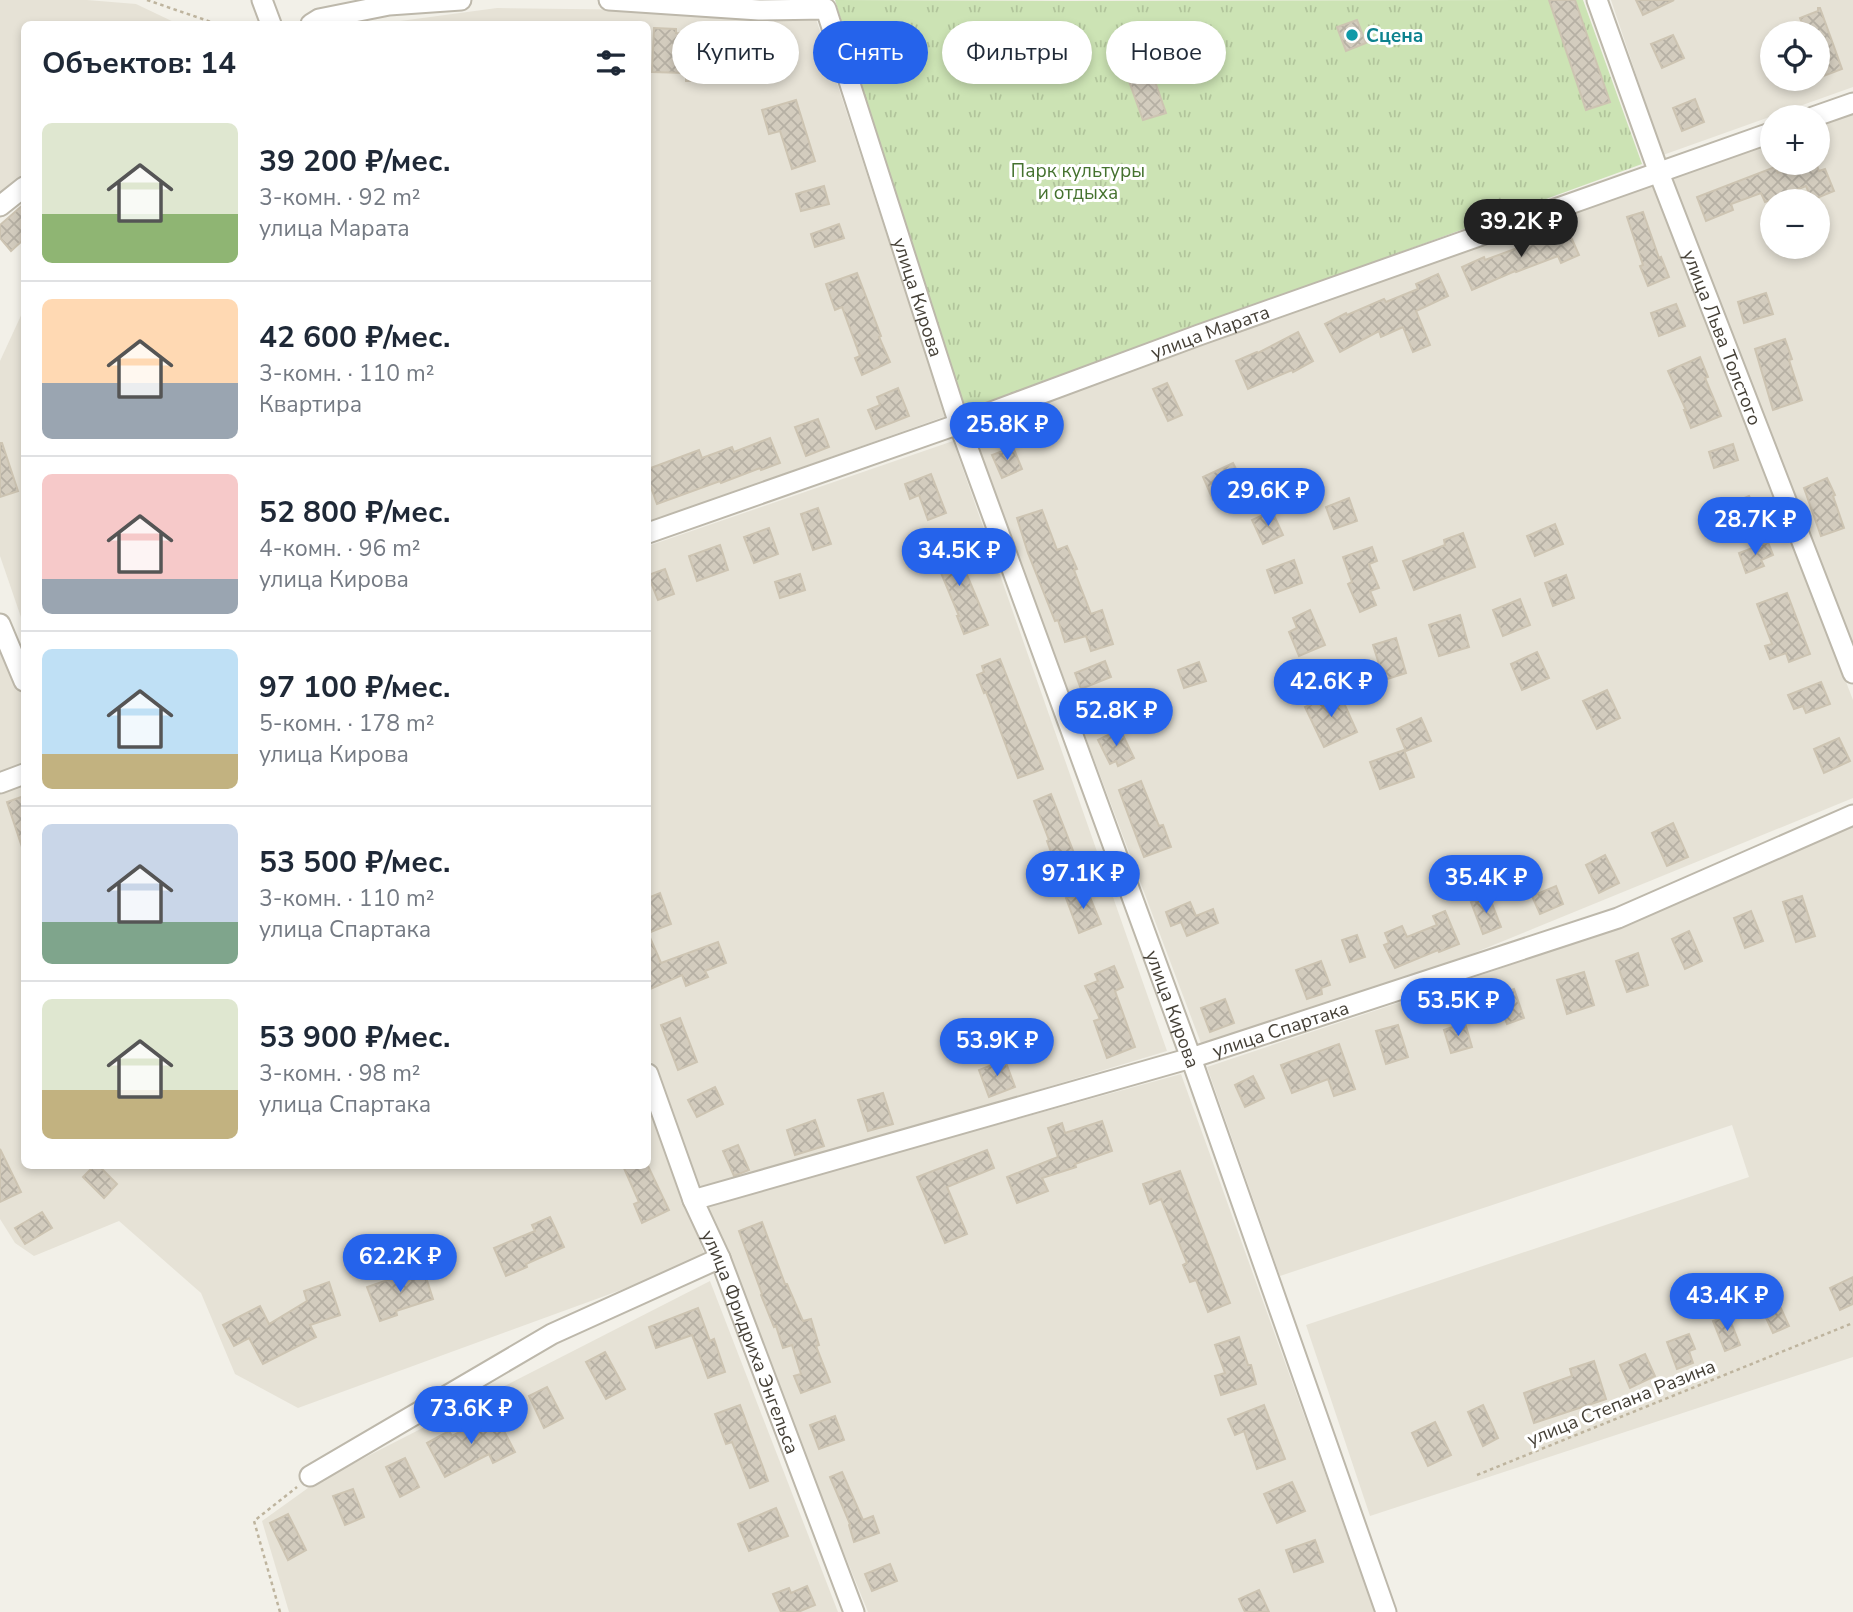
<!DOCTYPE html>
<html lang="ru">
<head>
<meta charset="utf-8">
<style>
	:root { --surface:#fff; --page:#f6f6f7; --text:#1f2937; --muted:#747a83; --line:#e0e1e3; --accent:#2563eb }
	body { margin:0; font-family:"Nunito Sans",sans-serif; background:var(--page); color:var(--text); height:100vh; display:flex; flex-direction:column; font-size:26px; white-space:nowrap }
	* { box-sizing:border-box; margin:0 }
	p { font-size:23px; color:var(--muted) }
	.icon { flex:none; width:38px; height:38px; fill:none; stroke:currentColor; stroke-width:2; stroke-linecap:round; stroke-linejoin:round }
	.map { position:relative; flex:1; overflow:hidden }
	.panel { position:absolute; left:21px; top:21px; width:630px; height:1148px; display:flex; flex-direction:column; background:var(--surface); border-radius:10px; box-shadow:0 4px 10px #0003 }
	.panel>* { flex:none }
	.guide { position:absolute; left:672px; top:21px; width:665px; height:63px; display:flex; gap:14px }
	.tools { position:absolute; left:1760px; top:21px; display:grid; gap:14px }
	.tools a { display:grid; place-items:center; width:70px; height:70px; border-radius:50%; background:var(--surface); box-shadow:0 4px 10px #0003; font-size:35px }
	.price { position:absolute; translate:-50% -60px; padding:0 16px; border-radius:24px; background:var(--accent); color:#fff; font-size:23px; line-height:46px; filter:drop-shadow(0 2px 4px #0008) }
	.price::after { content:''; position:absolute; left:50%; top:42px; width:21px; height:16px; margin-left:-10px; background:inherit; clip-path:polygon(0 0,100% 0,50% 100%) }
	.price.on { background:#222; color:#fff }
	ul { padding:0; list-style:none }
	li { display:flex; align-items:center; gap:21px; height:175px; padding:0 21px }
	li+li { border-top:2px solid var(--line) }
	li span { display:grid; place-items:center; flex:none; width:196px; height:140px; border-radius:10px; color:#555 }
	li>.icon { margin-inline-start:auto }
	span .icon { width:84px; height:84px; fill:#fffc; stroke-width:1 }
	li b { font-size:30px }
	h2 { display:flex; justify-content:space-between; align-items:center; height:84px; padding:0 21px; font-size:30px }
	.pill { padding:0 24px; border-radius:32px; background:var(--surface); box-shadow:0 4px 10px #0003; font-size:24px; line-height:63px }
	.pill.on { background:var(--accent); color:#fff }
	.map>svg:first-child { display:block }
</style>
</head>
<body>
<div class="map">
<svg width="1853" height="1612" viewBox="0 0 1853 1612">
	<defs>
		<pattern id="park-tufts" width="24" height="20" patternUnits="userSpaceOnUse" patternTransform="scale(1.75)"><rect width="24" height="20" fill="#cce3b4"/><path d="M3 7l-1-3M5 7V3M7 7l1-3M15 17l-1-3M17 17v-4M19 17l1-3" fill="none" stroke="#b1c49b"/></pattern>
		<pattern id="building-cross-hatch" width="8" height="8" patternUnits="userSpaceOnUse" patternTransform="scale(1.75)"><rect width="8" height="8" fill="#d3ccbe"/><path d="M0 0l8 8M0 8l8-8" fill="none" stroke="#b6b0a4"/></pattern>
	</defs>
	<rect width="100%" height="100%" fill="#f2f0e8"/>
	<g fill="#e6e2d6" fill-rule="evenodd">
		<polygon points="0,0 87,0 136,4 178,24 24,24 24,180 0,202"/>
		<path d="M1611,0H1853V87L1663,155ZM1773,33H1818V79H1773Z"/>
		<polygon points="497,8 654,10 816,19 946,416 648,522 648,24 378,24"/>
		<path d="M1853,110V649L1669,171L1773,137V163H1818V122ZM1773,201H1818V247H1773Z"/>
		<polygon points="1653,180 1853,700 1853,798 1371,995 1202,1046 970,430"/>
		<polygon points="24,309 24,626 0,556 0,361"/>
		<polygon points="953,441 1167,1051 697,1193 648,1053 648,546"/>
		<polygon points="0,615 24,687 24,765 0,773"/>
		<polygon points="24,780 24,1166 648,1166 648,1102 706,1259 298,1408 235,1374 201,1293 119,1221 34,1256 15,1243 0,1219 0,788"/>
		<polygon points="1853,823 1853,1357 1370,1516 1306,1325 1749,1177 1732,1125 1280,1276 1207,1067 1499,969"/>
		<polygon points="1181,1074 1375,1612 868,1612 702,1206"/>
		<polygon points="710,1281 838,1612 289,1612 262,1521 315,1483"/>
	</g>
	<polygon fill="url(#park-tufts)" points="835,0 1067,1 1583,0 1642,164 1198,326 962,418"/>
	<g fill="url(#building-cross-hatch)" stroke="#cdc4b2" stroke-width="2">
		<polygon points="1549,0 1575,0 1610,102 1586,110"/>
		<polygon points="1636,0 1674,0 1643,15"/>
		<polygon points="1818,8 1820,8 1842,69 1818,78 1818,33 1806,33 1800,18 1818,11"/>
		<polygon points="1357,20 1366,43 1346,51 1337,27"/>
		<polygon points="654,28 676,29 676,33 706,34 705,81 686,81 686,73 652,72"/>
		<polygon points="1673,35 1684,58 1662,68 1651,44"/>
		<polygon points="779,45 786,60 770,68 763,52"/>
		<polygon points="1152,73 1166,113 1143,120 1129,81"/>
		<polygon points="1695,99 1704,122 1682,131 1673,108"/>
		<polygon points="796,100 815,161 792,169 780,131 769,134 762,110"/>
		<polygon points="1802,163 1816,163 1819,171 1825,169 1834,191 1812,200 1806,186 1765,202 1761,193 1731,204 1733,210 1706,221 1697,197 1775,167 1778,173"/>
		<polygon points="824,186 829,204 801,211 796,194"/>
		<polygon points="24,204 24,239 11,251 0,238 0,225"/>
		<polygon points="1643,212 1659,258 1661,257 1669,277 1648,286 1640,266 1643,265 1627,217"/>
		<polygon points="839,224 844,238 815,247 811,234"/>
		<polygon points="1567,228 1579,255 1561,263 1558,256 1516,272 1515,271 1472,290 1462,267 1484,257 1485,260 1531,243"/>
		<polygon points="857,273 881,336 879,337 890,362 862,375 855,358 860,356 842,307 835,310 826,284"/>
		<polygon points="1438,274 1448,296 1416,311 1430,345 1413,352 1403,327 1381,337 1379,331 1340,352 1325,324 1346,313 1347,315 1384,299 1386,302 1418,289 1416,284"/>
		<polygon points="1766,293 1773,314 1744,323 1738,302"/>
		<polygon points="1676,304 1685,326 1659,336 1651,313"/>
		<polygon points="1298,332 1313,361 1293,372 1292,370 1248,389 1236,361 1257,352 1258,353"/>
		<polygon points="1785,339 1792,359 1789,360 1802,400 1773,410 1755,349"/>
		<polygon points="1700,357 1708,377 1705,378 1721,416 1691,428 1684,410 1686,410 1668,371"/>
		<polygon points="1167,383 1182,415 1168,421 1153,389"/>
		<polygon points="898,388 909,416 876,429 868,410 880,405 877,397"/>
		<polygon points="818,419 829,447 806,456 795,427"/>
		<polygon points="770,438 780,463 761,470 760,468 721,483 720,481 657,504 648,479 648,469 699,450 702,458 732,447 734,452"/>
		<polygon points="0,443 2,443 18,491 0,497"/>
		<polygon points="1733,444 1738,460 1714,468 1709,452"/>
		<polygon points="1013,447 1022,469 1002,478 992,455"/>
		<polygon points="1233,463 1244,485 1213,500 1203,477"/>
		<polygon points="931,474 946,513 928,520 919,495 910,499 905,484"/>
		<polygon points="1827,478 1835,495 1833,496 1844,528 1821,536 1804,488"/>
		<polygon points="1749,496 1756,511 1733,520 1727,505"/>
		<polygon points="1349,498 1357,521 1334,529 1326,507"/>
		<polygon points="818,508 831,544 813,550 801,514"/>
		<polygon points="1042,510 1057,550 1067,546 1077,569 1074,570 1091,614 1102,610 1113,644 1091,651 1086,636 1065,642 1058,620 1055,621 1028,553 1017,518"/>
		<polygon points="1272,511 1283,535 1263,544 1252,520"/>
		<polygon points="1555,524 1563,544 1535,556 1527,536"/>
		<polygon points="769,528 778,554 754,563 744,537"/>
		<polygon points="1463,533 1475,567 1414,590 1403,561 1445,545 1444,540"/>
		<polygon points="1768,542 1773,555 1761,560 1764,566 1746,573 1739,553"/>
		<polygon points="954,544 988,625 964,634 957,616 959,616 939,568 931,571 925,557"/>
		<polygon points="720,545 728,570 697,581 689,556"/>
		<polygon points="1372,547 1377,561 1369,564 1379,588 1370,591 1376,605 1360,612 1348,584 1352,582 1343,557"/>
		<polygon points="1294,560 1302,583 1275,593 1267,570"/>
		<polygon points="665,569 674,594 658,600 648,575"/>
		<polygon points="800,574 805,590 780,598 775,582"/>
		<polygon points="1566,575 1574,598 1553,606 1545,583"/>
		<polygon points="1787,593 1810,654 1789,662 1786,653 1770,659 1765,646 1772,644 1757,604"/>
		<polygon points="1520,599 1530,625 1503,636 1493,610"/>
		<polygon points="1310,610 1325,645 1299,656 1289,632 1297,628 1293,618"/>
		<polygon points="1460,615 1469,647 1439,656 1429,625"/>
		<polygon points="1396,638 1406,673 1384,680 1373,645"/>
		<polygon points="1537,652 1549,678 1522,690 1511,664"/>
		<polygon points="1000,659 1043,769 1018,778 986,692 984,693 977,675 984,672 982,666"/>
		<polygon points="1105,661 1111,677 1081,689 1075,673"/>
		<polygon points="1199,662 1206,681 1184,688 1178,670"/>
		<polygon points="1821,682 1830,704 1806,713 1803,706 1794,709 1788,695"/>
		<polygon points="1607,690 1620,718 1597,729 1583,701"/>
		<polygon points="1339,692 1357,732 1324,747 1305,707"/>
		<polygon points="1421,718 1431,741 1406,751 1397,729"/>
		<polygon points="1120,729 1134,758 1118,766 1116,761 1110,764 1098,740"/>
		<polygon points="1839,738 1850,761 1824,773 1814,749"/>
		<polygon points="1404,750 1414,777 1380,789 1370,762"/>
		<polygon points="1141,781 1159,826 1163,825 1171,847 1144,857 1119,790"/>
		<polygon points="1051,794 1077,861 1057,868 1047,841 1049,840 1034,801"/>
		<polygon points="24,796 24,847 22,847 7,802"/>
		<polygon points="1673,823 1688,857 1667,866 1652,833"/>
		<polygon points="1605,855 1619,883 1599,893 1586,865"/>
		<polygon points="1556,886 1563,904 1540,914 1532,896"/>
		<polygon points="1087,890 1101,924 1079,933 1066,898"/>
		<polygon points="660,893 671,924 648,933 661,963 718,942 726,963 705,971 708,977 686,986 682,975 648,990 648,898"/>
		<polygon points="1489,896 1501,927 1483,934 1471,902"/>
		<polygon points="1802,896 1815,936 1796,942 1783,902"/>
		<polygon points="1190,902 1196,916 1213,909 1218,923 1187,936 1181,922 1171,926 1166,912"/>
		<polygon points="1445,911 1459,944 1439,952 1438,950 1395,968 1384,945 1389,943 1385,933 1402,926 1407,937 1437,925 1433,916"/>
		<polygon points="1751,911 1763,941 1745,948 1734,918"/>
		<polygon points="1689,931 1702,961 1685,969 1672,939"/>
		<polygon points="1357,935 1365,957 1350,962 1342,940"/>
		<polygon points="1638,953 1648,985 1627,992 1616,961"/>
		<polygon points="1321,961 1330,985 1321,988 1322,994 1307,999 1296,970"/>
		<polygon points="1114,966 1123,987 1115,991 1135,1047 1107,1058 1094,1021 1100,1019 1085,986 1098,981 1095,974"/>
		<polygon points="1584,972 1594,1005 1567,1014 1557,980"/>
		<polygon points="1514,989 1524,1018 1507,1024 1496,995"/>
		<polygon points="1225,999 1234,1023 1210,1032 1201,1008"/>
		<polygon points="680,1018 697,1062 678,1070 661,1025"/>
		<polygon points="1465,1023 1472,1047 1451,1053 1444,1030"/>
		<polygon points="1398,1025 1408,1057 1386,1064 1376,1031"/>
		<polygon points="1339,1044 1355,1089 1334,1096 1328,1079 1292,1093 1281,1065"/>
		<polygon points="1005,1060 1015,1087 989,1097 979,1070"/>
		<polygon points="1253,1076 1264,1098 1245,1107 1235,1085"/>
		<polygon points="715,1087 723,1104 697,1117 688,1100"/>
		<polygon points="883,1093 893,1124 868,1131 858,1100"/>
		<polygon points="815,1120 824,1146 795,1155 787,1130"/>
		<polygon points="1102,1121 1112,1151 1075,1164 1076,1167 1042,1178 1048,1191 1017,1203 1007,1177 1058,1157 1048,1128 1062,1123 1065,1133"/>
		<polygon points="738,1145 749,1170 734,1176 723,1151"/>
		<polygon points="0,1149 21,1192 0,1202"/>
		<polygon points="987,1150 994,1168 947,1187 967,1234 945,1243 917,1177"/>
		<polygon points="94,1166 99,1166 117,1184 104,1198 83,1177"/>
		<polygon points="623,1166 648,1166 669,1210 642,1223 634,1204 639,1202"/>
		<polygon points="1180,1171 1230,1303 1208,1312 1196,1280 1190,1282 1183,1265 1187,1263 1161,1199 1150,1204 1143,1184"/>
		<polygon points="42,1212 52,1228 25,1244 15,1228"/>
		<polygon points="550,1217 564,1247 526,1264 527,1267 506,1276 494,1248 535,1231 532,1225"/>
		<polygon points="762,1222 785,1284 787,1284 803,1321 811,1319 819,1345 816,1346 830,1382 801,1393 794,1376 801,1374 792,1345 783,1348 776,1326 774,1327 761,1295 762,1294 739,1231"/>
		<polygon points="423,1268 433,1299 396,1311 397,1315 380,1321 367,1287"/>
		<polygon points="1853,1277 1853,1304 1840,1310 1830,1288"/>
		<polygon points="329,1282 340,1315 310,1325 316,1337 263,1364 249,1338 234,1346 223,1325 260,1306 269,1324 307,1301 304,1291"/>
		<polygon points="1778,1302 1789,1326 1773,1333 1762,1309"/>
		<polygon points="698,1308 710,1341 714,1339 725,1372 708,1378 692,1335 656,1348 649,1327"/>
		<polygon points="1728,1315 1740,1345 1725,1351 1713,1321"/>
		<polygon points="1689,1334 1695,1349 1689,1351 1693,1363 1677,1369 1667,1342"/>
		<polygon points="1239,1337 1248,1365 1251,1365 1256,1384 1221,1395 1215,1376 1225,1373 1215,1345"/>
		<polygon points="605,1352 625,1389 606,1399 586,1362"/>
		<polygon points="1645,1354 1655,1376 1630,1388 1620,1365"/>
		<polygon points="1594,1361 1606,1399 1534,1423 1524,1393 1572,1376 1570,1369"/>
		<polygon points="547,1387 563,1418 544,1428 529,1396"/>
		<polygon points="740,1405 768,1481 750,1488 732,1442 726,1444 715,1414"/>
		<polygon points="1264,1405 1285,1459 1257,1469 1244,1431 1235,1435 1228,1419"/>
		<polygon points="1483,1405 1498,1438 1483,1446 1468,1412"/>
		<polygon points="495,1414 515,1452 493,1463 489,1454 445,1477 427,1443 449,1431 452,1436"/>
		<polygon points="835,1416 844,1440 819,1449 810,1425"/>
		<polygon points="1435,1422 1451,1455 1428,1466 1412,1433"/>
		<polygon points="405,1458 419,1487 400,1497 386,1467"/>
		<polygon points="842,1472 863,1520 873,1516 879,1533 854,1542 849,1525 850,1524 830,1477"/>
		<polygon points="1292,1482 1305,1511 1277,1523 1264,1494"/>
		<polygon points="353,1489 364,1517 345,1525 333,1496"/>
		<polygon points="776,1508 788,1536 749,1551 738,1524"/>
		<polygon points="288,1514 306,1550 288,1560 270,1523"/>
		<polygon points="1315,1540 1323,1562 1294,1572 1286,1550"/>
		<polygon points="890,1564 897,1581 872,1591 865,1574"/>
		<polygon points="807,1586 815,1605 798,1612 781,1612 773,1594 789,1588 791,1593"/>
		<polygon points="1259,1590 1269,1612 1245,1612 1239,1599"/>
	</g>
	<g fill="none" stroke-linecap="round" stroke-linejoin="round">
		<defs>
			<g id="minor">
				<polyline points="262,0 271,24"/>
				<path id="s1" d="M609,0L759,10L826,9L959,424L1191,1058L1386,1612"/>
				<path id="s2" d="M1597,0L1659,173L1853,673"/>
				<polyline points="311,24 319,19 389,5 461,0"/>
				<polyline points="1813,117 1853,103"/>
				<polyline points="0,206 24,187"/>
				<path id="s3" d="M648,533L959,424L1199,335L1773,132"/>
				<polyline points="0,624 24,681"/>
				<polyline points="0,783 24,774"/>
				<path id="s4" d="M648,1074L693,1200L720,1258L854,1612"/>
				<path id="s5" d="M693,1200L1191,1058L1618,918L1853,815"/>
				<polyline points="310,1476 552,1334 720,1258"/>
			</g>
		</defs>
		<use href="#minor" stroke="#bdb8ab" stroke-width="23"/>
		<g stroke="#beb49e" stroke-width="2.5" stroke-dasharray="3.5 3.5" stroke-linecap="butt">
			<polyline points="147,0 217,24"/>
			<polyline points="1477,1475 1853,1323"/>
			<polyline points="280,1612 254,1521 297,1487"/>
		</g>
		<use href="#minor" stroke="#fff" stroke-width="19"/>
	</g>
	<circle fill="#0f9aa8" stroke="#fff" stroke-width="2.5" cx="1352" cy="35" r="7"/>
	<g text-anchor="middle" stroke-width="6" stroke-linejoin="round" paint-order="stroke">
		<g font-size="19" font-weight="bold" fill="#0d838f" stroke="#fff" text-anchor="start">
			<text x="1366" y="42">Сцена</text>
		</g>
		<g font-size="19" fill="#45722f" stroke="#fff">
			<text x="1078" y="177">Парк культуры<tspan x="1078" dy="22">и отдыха</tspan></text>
		</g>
		<g font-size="19" fill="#454037" stroke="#fff">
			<text dy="7" stroke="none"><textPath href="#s1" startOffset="520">улица Кирова</textPath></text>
			<text dy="7" stroke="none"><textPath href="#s3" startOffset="597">улица Марата</textPath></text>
			<text dy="7" stroke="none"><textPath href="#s2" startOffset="360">улица Льва Толстого</textPath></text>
			<text dy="7" stroke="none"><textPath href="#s1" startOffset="1276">улица Кирова</textPath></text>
			<text dy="7" stroke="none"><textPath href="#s5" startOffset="612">улица Спартака</textPath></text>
			<text dy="7" stroke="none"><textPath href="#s4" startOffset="287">улица Фридриха Энгельса</textPath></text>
			<text transform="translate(1621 1402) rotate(-22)" y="7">улица Степана Разина</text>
		</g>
	</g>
</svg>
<div class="tools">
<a><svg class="icon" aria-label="locate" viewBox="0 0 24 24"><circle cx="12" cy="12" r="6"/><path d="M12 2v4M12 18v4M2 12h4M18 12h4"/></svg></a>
<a>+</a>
<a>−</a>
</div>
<b class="price on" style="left:1521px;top:259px">39.2K ₽</b>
<b class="price" style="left:1007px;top:462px">25.8K ₽</b>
<b class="price" style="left:1268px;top:528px">29.6K ₽</b>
<b class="price" style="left:1755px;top:557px">28.7K ₽</b>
<b class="price" style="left:959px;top:588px">34.5K ₽</b>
<b class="price" style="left:1331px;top:719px">42.6K ₽</b>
<b class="price" style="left:1116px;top:748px">52.8K ₽</b>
<b class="price" style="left:1083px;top:911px">97.1K ₽</b>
<b class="price" style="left:1486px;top:915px">35.4K ₽</b>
<b class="price" style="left:1458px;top:1038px">53.5K ₽</b>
<b class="price" style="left:997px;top:1078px">53.9K ₽</b>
<b class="price" style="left:400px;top:1294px">62.2K ₽</b>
<b class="price" style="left:1727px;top:1333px">43.4K ₽</b>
<b class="price" style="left:471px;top:1446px">73.6K ₽</b>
<div class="guide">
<a class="pill">Купить</a>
<a class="pill on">Снять</a>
<a class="pill">Фильтры</a>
<a class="pill">Новое</a>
</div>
<section class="panel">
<h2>Объектов: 14<svg class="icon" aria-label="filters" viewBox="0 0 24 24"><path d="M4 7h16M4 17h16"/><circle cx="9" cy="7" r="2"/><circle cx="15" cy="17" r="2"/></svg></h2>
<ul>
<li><span style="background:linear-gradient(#dfe7d0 65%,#8fb573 0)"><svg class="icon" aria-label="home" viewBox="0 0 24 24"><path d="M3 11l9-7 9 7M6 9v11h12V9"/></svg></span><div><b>39 200 ₽/мес.</b><p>3-комн. · 92 m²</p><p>улица Марата</p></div></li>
<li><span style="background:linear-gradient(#ffd9b3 60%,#9aa5b1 0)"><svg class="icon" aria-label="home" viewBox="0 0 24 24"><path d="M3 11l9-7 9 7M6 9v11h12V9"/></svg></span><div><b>42 600 ₽/мес.</b><p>3-комн. · 110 m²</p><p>Квартира</p></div></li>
<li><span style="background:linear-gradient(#f6c9c9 75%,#9aa5b1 0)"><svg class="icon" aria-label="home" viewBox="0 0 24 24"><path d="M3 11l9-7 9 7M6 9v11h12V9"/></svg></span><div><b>52 800 ₽/мес.</b><p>4-комн. · 96 m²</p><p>улица Кирова</p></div></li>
<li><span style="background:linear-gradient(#bfe0f5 75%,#c2b280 0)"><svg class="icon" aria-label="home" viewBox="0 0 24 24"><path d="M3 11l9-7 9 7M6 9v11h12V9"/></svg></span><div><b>97 100 ₽/мес.</b><p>5-комн. · 178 m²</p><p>улица Кирова</p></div></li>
<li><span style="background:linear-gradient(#c9d6e8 70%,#7fa58c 0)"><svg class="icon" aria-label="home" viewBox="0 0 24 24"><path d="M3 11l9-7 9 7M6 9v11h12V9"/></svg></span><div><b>53 500 ₽/мес.</b><p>3-комн. · 110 m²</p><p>улица Спартака</p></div></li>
<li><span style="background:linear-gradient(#dfe7d0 65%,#c2b280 0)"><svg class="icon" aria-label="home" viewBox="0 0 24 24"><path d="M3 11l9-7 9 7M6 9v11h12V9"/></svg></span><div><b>53 900 ₽/мес.</b><p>3-комн. · 98 m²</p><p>улица Спартака</p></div></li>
</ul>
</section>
</div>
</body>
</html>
